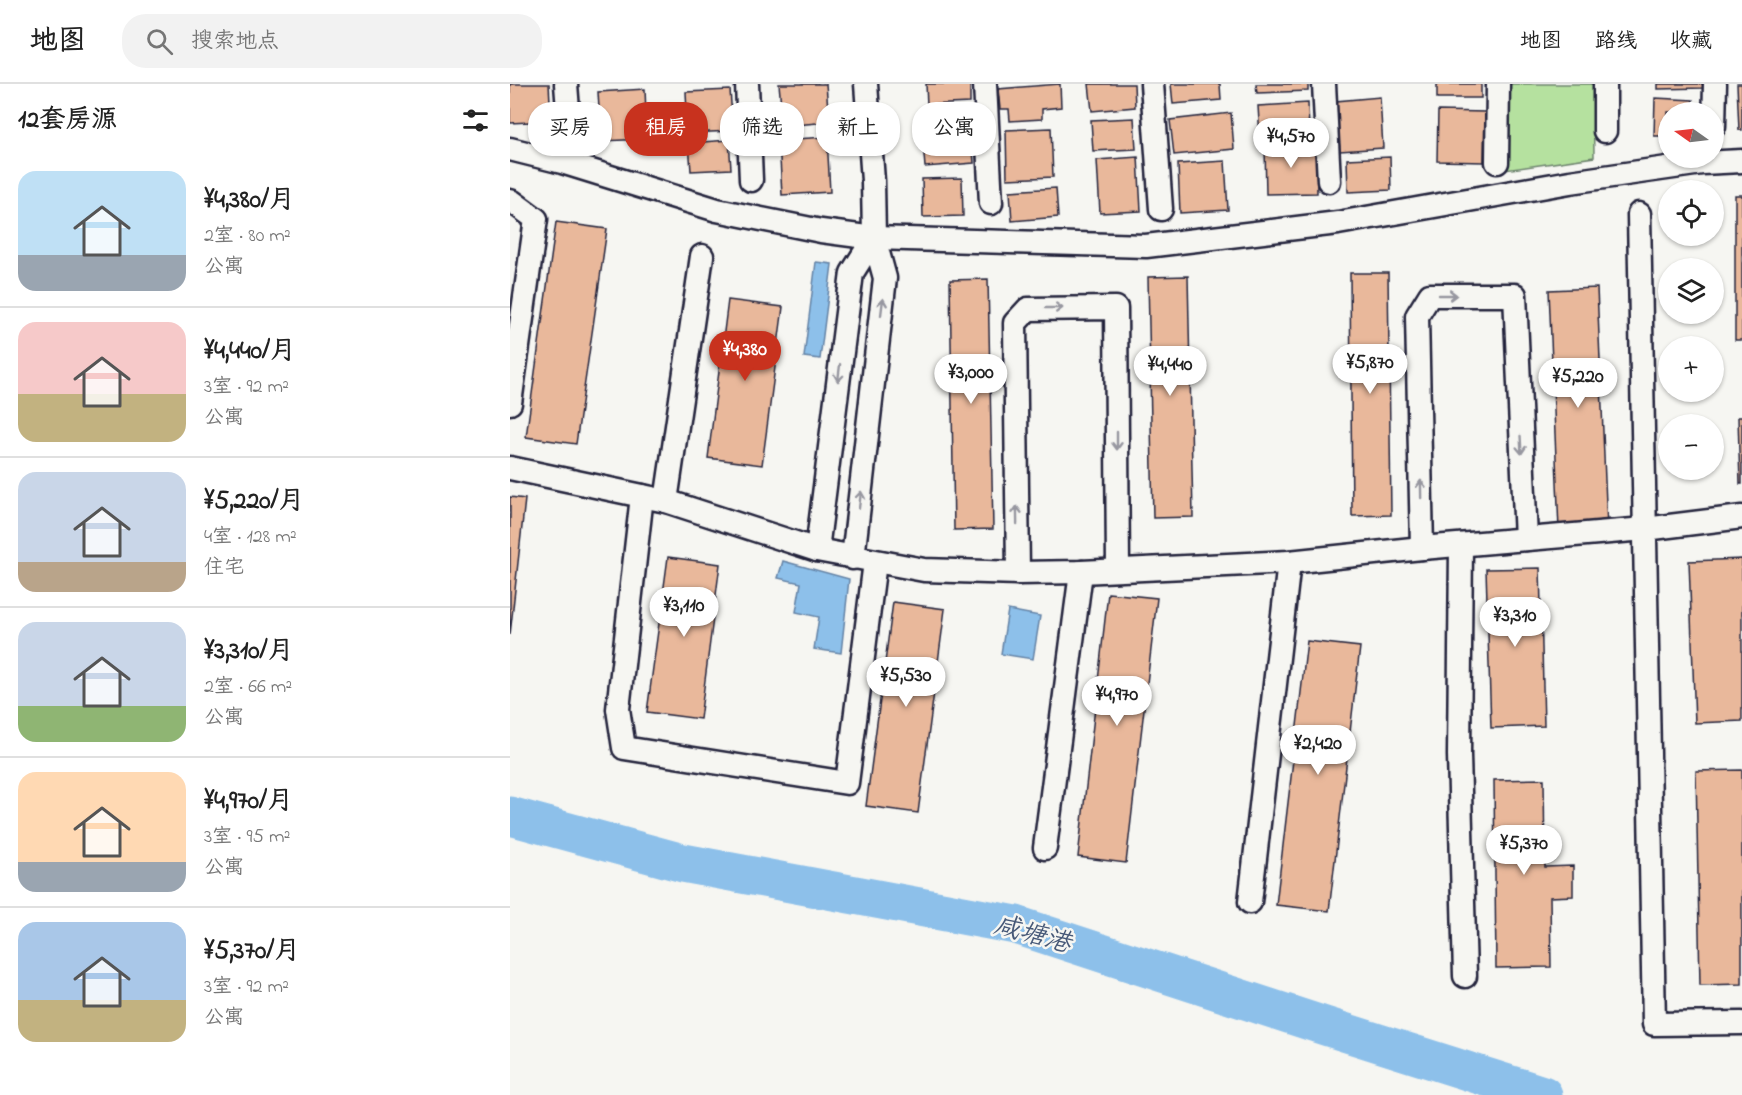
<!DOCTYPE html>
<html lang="zh">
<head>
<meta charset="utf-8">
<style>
	:root { --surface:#fff; --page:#f2f2f2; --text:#222; --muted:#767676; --line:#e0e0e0; --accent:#c8321e }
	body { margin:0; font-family:"Indie Flower","LXGW WenKai TC",sans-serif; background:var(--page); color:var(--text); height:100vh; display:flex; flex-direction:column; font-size:22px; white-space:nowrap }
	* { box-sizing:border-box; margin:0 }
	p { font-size:20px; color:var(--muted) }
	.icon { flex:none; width:33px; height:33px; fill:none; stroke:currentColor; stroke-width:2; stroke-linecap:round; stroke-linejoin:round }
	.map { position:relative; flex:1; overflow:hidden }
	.panel { display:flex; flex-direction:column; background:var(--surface); width:510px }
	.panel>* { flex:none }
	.banner { position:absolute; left:18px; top:18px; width:570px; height:54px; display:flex; gap:12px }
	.needle { width:39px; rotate:284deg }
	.buttons { position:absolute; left:1148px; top:18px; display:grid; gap:12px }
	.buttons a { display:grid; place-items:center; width:66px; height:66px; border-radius:50%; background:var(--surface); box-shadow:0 2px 4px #0004; font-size:30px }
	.price { position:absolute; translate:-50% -51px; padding:0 14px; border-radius:21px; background:#fff; color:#222; font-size:20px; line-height:39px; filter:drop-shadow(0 2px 3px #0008) }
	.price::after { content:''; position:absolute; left:50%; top:36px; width:18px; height:14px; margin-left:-9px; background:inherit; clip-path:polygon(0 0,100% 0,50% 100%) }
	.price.on { background:var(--accent); color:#fff }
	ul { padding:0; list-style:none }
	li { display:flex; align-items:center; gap:18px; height:150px; padding:0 18px }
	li+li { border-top:2px solid var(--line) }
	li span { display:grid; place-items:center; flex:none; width:168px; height:120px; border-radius:18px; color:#555 }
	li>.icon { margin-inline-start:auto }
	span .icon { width:72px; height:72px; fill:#fffc; stroke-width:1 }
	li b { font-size:26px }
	h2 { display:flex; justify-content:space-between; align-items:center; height:72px; padding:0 18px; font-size:26px }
	.pill { padding:0 21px; border-radius:24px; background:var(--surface); box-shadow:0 2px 4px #0004; font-size:21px; line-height:54px }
	.pill.on { background:var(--accent); color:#fff }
	header { display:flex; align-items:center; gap:36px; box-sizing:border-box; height:84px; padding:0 30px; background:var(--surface); border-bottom:2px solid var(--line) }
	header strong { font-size:28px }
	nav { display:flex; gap:33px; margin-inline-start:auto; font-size:21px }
	.search { width:420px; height:54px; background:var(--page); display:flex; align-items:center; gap:15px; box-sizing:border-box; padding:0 21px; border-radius:24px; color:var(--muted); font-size:22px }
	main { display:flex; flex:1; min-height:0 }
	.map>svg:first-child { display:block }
</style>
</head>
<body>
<header>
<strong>地图</strong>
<div class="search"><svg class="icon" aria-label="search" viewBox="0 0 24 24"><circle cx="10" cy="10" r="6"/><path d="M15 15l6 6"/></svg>搜索地点</div>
<nav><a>地图</a><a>路线</a><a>收藏</a></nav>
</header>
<main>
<section class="panel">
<h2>12套房源<svg class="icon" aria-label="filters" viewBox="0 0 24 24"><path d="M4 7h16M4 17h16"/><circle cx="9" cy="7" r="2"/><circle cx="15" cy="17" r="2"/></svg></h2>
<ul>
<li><span style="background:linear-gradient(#bfe0f5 70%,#9aa5b1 0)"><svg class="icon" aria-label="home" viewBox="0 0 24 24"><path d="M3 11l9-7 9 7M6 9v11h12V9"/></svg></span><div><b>¥4,380/月</b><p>2室 · 80 m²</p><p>公寓</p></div></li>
<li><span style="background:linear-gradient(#f6c9c9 60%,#c2b280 0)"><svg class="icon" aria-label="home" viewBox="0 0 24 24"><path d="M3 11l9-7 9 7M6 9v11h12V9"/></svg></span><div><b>¥4,440/月</b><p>3室 · 92 m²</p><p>公寓</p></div></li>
<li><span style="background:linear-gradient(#c9d6e8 75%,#b9a48a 0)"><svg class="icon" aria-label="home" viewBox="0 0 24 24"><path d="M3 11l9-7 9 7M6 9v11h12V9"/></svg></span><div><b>¥5,220/月</b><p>4室 · 128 m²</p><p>住宅</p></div></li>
<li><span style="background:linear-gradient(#c9d6e8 70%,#8fb573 0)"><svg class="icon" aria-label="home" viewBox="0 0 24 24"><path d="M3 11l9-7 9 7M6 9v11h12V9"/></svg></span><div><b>¥3,310/月</b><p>2室 · 66 m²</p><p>公寓</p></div></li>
<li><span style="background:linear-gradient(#ffd9b3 75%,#9aa5b1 0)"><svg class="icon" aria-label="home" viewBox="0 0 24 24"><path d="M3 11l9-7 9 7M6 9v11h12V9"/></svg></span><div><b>¥4,970/月</b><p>3室 · 95 m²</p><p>公寓</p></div></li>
<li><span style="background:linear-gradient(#a9c7e8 65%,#c2b280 0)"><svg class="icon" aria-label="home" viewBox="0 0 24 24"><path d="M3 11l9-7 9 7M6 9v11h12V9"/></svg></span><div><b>¥5,370/月</b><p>3室 · 92 m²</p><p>公寓</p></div></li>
</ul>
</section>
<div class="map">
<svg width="1232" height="1011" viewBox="0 0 1232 1011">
	<rect width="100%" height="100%" fill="#f6f6f2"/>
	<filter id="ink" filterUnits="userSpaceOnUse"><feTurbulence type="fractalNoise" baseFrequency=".0167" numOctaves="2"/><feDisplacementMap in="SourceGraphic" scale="12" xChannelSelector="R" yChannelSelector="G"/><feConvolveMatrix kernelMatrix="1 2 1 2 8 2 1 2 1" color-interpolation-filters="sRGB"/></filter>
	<g filter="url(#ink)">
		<polygon fill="#b5e19f" stroke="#6c826d" stroke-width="1.5" points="999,0 1083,0 1084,73 995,86"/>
		<g fill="#8dc0ea" stroke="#6281a4" stroke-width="1.5">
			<polygon points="306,178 322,180 310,275 294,273"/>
			<polygon points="273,477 339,495 331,569 304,565 309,533 286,528 291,499 268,494"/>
			<polygon points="498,526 530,532 523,575 491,570"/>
		</g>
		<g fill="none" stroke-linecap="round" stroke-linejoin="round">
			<polyline stroke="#8dc0ea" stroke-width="39" points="0,732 173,779 506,841 815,942 1033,1011"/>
		</g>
		<g fill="#e9b89b" stroke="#22223b" stroke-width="1.5">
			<polygon points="0,0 39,0 41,37 0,39"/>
			<polygon points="269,0 316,0 319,38 273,42"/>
			<polygon points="416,0 460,0 460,19 417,21"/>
			<polygon points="550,0 551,23 532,25 532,35 500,37 499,25 490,25 488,5"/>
			<polygon points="579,0 624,0 625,23 582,27"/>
			<polygon points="661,0 710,0 711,16 663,20"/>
			<polygon points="746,0 798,0 798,7 747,9"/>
			<rect x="927" y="0" width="44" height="14"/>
			<polygon points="1148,0 1193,0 1193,4 1148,5"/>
			<polygon points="1227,0 1232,0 1232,46 1229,46"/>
			<polygon points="135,5 137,55 91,57 88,8"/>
			<polygon points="220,6 223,47 178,49 176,8"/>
			<polygon points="870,13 873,64 830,67 826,17"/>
			<polygon points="1145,14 1183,16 1182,28 1158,28 1158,52 1144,52"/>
			<polygon points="798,19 799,49 750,53 748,22"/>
			<polygon points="928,27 975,28 974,78 927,77"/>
			<polygon points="721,29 724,65 664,71 660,36"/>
			<polygon points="460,31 464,79 415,83 411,35"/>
			<polygon points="624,34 626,65 583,67 581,36"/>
			<polygon points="541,44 543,93 497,95 496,46"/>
			<polygon points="317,53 320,108 272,111 269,56"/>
			<polygon points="219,56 221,85 181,87 179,59"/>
			<polygon points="806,60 807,109 756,110 755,62"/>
			<polygon points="628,73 631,127 590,129 587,76"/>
			<polygon points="880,73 881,106 838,108 837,75"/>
			<polygon points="715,77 718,126 670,129 668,80"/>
			<polygon points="452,94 453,132 413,133 412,95"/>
			<polygon points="546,104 548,133 502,137 500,107"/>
			<rect x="1225" y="111" width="7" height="145"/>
			<polygon points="46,138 97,145 66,360 16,353"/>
			<polygon points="840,189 878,189 881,431 842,432"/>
			<polygon points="678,192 683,433 643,434 638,193"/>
			<polygon points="478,195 483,445 444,446 440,196"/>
			<polygon points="1087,204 1097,444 1049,446 1039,206"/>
			<polygon points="218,216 273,223 252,381 198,374"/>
			<polygon points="1228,333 1232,333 1232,400 1230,400"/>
			<polygon points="0,413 15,415 0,551"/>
			<polygon points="158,473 210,480 190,635 137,628"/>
			<polygon points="1232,475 1232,637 1185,639 1179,477"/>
			<polygon points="1030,484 1034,642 981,644 976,485"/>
			<polygon points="598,509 647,514 616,779 568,773"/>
			<polygon points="383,518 435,525 408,729 356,722"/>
			<polygon points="797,557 850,563 819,827 766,821"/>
			<polygon points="1232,686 1232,900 1190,901 1186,687"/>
			<polygon points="1034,695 1035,783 1063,782 1063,812 1040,813 1041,883 986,884 984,696"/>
		</g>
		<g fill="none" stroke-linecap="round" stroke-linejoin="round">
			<defs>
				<g id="minor">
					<polyline points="56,0 59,39"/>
					<polyline points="237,0 241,96"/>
					<polyline points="475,0 481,119"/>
					<polyline points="642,0 651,125"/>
					<polyline points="814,0 819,97"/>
					<polyline points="1204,42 1205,0"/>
					<polyline points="1095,47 1095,0"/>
					<polyline points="0,65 52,78 207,126 311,147 364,154 636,162 828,139 1060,98 1192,79 1232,77"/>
					<polyline points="987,78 988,0"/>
					<polyline points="0,117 3,118 26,135 0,319"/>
					<polyline points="1129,130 1144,940 1232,939"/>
					<polyline points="0,384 156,417 307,466 414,486 508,489 571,488 779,478 912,464 1135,445 1232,433"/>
					<polyline points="132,412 108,625 114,664 337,699 365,478"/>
					<polyline points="156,417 192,172"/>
					<polyline points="951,462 949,671 955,892"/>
					<polyline points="912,464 907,232 920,211 1005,211 1016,455"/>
					<polyline points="307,466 342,189 364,154"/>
					<polyline points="343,474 375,194 364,154 363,97 356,0"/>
					<polyline points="508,489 505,239 518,225 606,224 608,485"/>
					<polyline points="535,764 571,488"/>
					<polyline points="740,818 779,478"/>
				</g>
			</defs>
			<use href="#minor" stroke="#22223b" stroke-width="27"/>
			<use href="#minor" stroke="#f6f6f2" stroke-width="22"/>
		</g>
		<defs><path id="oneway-shaft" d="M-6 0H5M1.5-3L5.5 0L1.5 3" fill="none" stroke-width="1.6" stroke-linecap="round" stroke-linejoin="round" transform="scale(1.5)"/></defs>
		<g stroke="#9797a0">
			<use href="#oneway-shaft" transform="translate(938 211)"/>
			<use href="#oneway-shaft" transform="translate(372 223) rotate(-83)"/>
			<use href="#oneway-shaft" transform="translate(544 224)"/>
			<use href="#oneway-shaft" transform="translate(329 289) rotate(97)"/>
			<use href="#oneway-shaft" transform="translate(607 357) rotate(90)"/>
			<use href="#oneway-shaft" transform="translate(1011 361) rotate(87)"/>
			<use href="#oneway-shaft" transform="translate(911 405) rotate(-91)"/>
			<use href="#oneway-shaft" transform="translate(350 416) rotate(-83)"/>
			<use href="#oneway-shaft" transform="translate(507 431) rotate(-91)"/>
		</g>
	</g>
	<g text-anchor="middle" stroke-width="5" stroke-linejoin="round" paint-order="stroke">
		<g font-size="26" font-style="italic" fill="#475978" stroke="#f6f6f2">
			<text transform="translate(523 849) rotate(15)" y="9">咸塘港</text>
		</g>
	</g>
</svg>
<div class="buttons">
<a><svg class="needle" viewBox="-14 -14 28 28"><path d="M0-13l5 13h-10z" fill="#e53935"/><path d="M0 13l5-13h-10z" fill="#767676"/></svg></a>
<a><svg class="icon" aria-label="locate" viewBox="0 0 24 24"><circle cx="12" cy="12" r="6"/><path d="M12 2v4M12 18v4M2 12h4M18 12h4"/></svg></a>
<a><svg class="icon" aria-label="layers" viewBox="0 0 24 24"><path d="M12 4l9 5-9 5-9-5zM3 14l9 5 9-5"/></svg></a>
<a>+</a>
<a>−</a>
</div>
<b class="price" style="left:781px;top:85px">¥4,570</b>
<b class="price on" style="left:235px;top:298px">¥4,380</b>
<b class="price" style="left:860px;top:311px">¥5,870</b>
<b class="price" style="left:660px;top:313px">¥4,440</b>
<b class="price" style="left:461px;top:321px">¥3,000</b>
<b class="price" style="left:1068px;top:325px">¥5,220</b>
<b class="price" style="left:174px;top:554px">¥3,110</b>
<b class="price" style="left:1005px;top:564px">¥3,310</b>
<b class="price" style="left:396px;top:624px">¥5,530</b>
<b class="price" style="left:607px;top:643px">¥4,970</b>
<b class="price" style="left:808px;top:692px">¥2,420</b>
<b class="price" style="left:1014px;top:792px">¥5,370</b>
<div class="banner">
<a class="pill">买房</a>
<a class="pill on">租房</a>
<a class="pill">筛选</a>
<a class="pill">新上</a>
<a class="pill">公寓</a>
</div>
</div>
</main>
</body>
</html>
